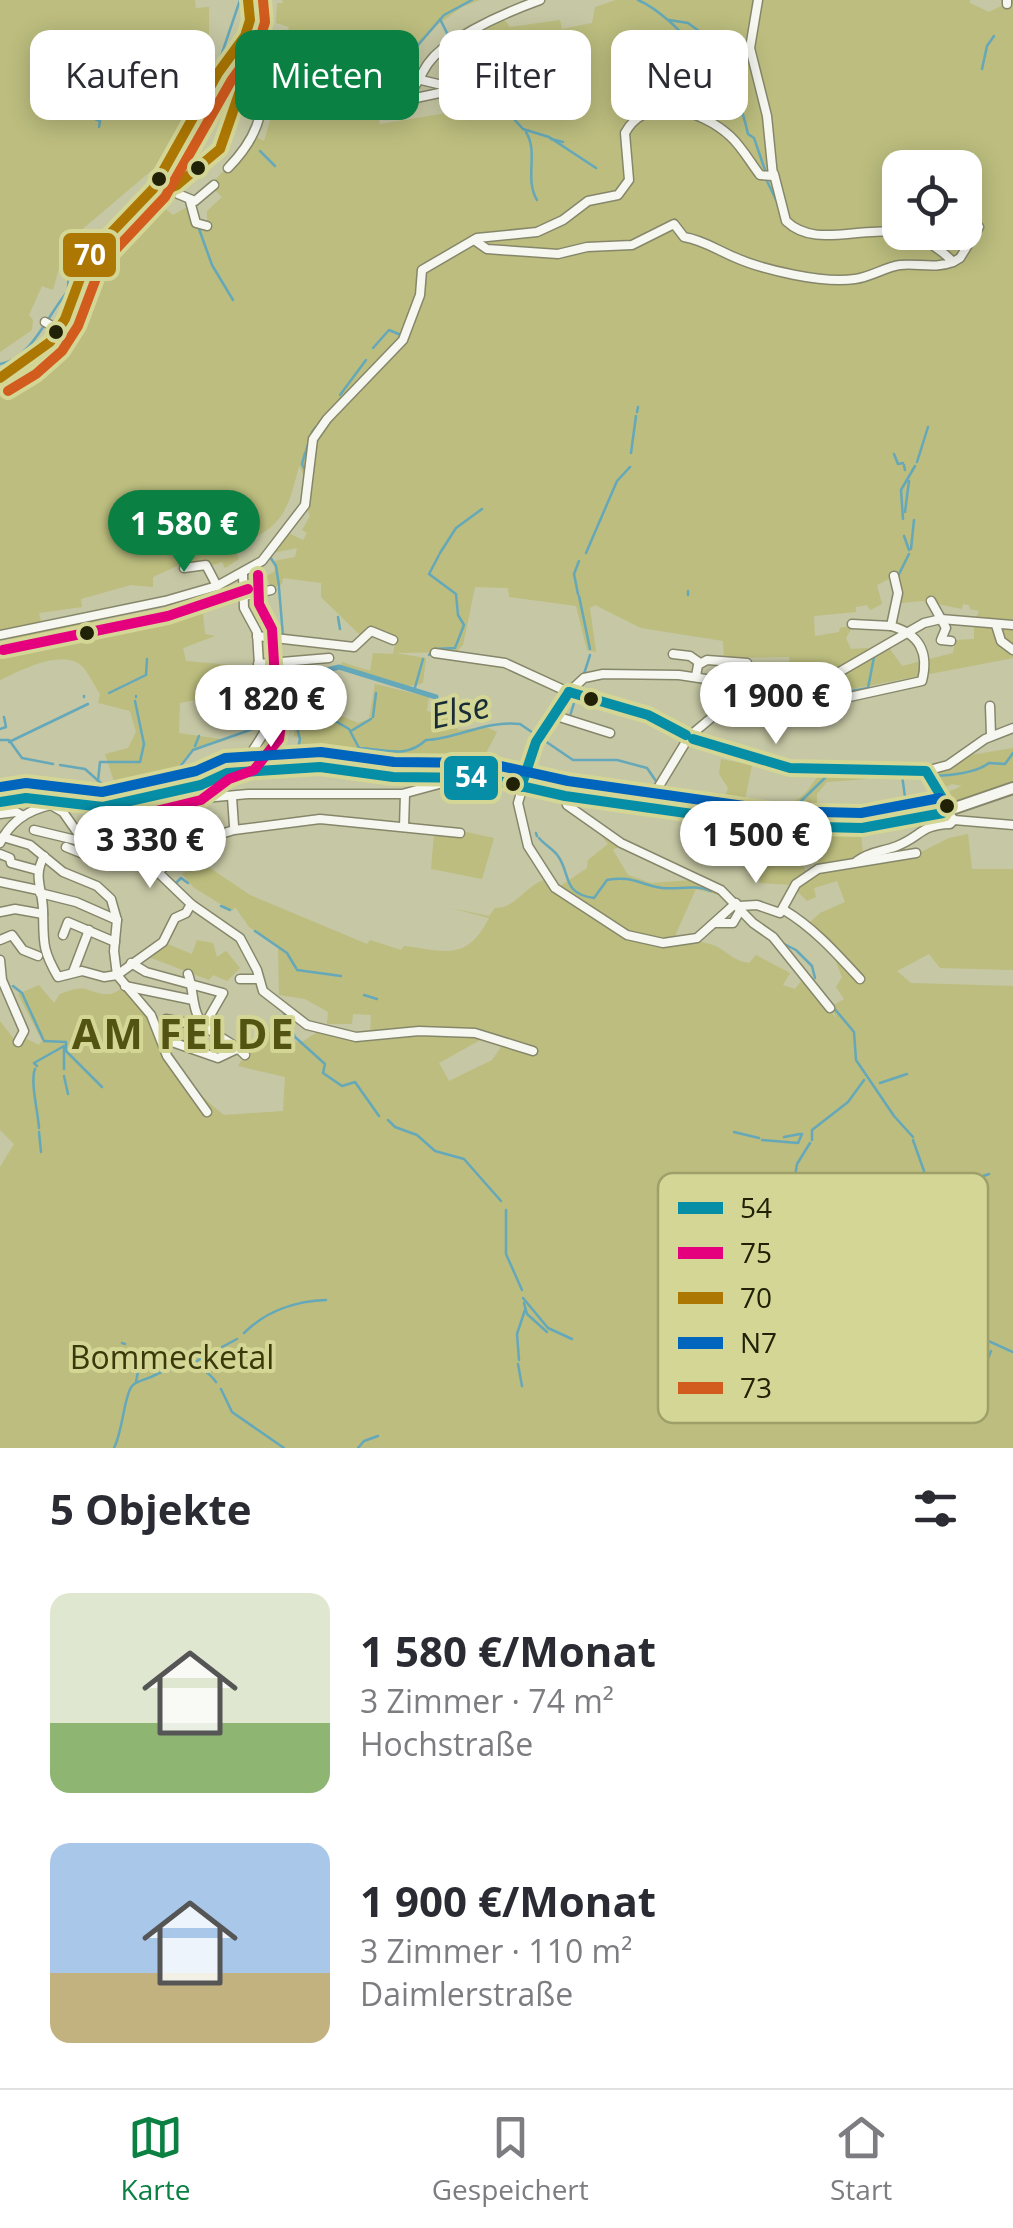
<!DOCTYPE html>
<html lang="de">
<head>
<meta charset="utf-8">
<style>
	:root { --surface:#fff; --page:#f7f7f7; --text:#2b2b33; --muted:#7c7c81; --line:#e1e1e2; --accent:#0b8043 }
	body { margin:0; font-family:"Open Sans",sans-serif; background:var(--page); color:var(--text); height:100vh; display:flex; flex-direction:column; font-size:38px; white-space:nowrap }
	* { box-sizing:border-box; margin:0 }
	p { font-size:32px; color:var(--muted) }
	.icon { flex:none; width:55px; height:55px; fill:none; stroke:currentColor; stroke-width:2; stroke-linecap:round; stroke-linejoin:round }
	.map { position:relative; height:1448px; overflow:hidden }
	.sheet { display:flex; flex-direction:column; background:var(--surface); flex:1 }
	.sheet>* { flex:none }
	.guide { position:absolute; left:30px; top:30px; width:955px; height:90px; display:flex; gap:20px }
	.tools { position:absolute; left:882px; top:150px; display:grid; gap:20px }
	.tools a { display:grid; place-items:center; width:100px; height:100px; border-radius:20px; background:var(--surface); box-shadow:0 5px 25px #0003; font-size:50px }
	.price { position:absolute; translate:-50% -85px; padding:0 22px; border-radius:35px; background:#fff; color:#222; font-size:32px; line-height:65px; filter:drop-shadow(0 2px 5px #0008) }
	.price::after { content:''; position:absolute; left:50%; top:60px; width:30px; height:22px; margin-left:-15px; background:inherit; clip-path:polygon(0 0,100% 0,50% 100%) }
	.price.selected { background:var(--accent); color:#fff }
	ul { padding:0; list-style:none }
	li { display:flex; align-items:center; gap:30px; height:250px; padding:0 50px }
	li span { display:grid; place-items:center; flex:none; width:280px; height:200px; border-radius:20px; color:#555 }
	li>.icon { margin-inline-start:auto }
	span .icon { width:120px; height:120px; fill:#fffc; stroke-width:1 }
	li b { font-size:42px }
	h2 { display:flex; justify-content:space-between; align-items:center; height:120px; padding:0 50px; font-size:42px }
	.chip { padding:0 35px; border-radius:20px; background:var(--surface); box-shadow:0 5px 25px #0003; font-size:35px; line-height:90px }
	.chip.selected { background:var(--accent); color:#fff }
	.dock { display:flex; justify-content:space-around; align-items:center; height:140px; border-top:2px solid var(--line); background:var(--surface); font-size:28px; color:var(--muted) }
	.dock a { display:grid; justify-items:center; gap:5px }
	.dock .selected { color:var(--accent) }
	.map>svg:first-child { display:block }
</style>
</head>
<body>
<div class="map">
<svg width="1013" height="1448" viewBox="0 0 1013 1448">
	<rect width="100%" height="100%" fill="#c6c7a4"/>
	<g fill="#bcbd7e" fill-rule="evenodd">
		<polygon points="0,0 195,0 196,8 209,7 209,76 198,97 158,165 66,243 53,290 42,286 29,315 33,320 32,330 0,352"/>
		<path d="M282,0H480L462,7L436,26L416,49L379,68L350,71L301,61L299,65L275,58L273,67H267C273,51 285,43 289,27L276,23L277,3H283Z"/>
		<path d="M616,0H970V3L989,12L1013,0V623L975,620L979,611L970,609L969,605L963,604L962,609L923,601L900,603L897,575L877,585L882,604L870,610L867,605L856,607V612L814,616L815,636L839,632L840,628L853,625L846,638L851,649L867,648L872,655L887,645L902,666L953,653L955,640L974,639V623L1013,626V658L768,705L765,693L820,681L811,666L790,671L789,657L724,658L723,641L641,628L595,605L590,608L596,652L587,650L576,606L509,597L508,588L475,587L463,645L456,652L395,653L426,658L423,683C396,693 367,677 341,666L342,662L370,671L373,653L393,654L396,640L370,630L363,638L321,597V583L283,578L282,584L271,589L267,576L275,571L274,561L295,557L297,548L273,553L286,532L303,540L307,533L302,530L310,516C302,500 309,481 299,466C287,513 283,527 235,547L239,559L225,568L222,562L208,567L207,563L177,566L153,577V587L131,585L81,599L82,607L39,613L42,625L0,633V380L43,350L68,352L100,294L82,284L96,250L150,196L173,215L189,206L196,224L207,226V211L222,197L213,188L218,185L214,181L256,137L264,141L272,114L269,112L273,104L269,100L275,83L286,92L296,89V99L344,100L345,104L375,101L380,124L483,107L495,100V88L488,85L486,76L459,58L452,46L501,16L510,27L560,20L562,29L592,23L595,7ZM900,168H965V232H900Z"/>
		<path d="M202,603L205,634L215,636L183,648L186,661L243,666L247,679L258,681L260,688L197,689L195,700L180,703L179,733L227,740L192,750L169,777L141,785L115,784L105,754L128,748L136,732L130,711L98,703L100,694C94,685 89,674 83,667C63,647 20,671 0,680V652L13,648L10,635L96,617L100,632L181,615L180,607Z"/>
		<polygon points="375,684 429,697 427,711 447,715 458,730 486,727 497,732 486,753 488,765 521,775 518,784 265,768 265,761 295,759 300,739 294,736 294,722 269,726 272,715 323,708 358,723 369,719"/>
		<polygon points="1013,748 1013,786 953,805 943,794 962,786 952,784 939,790 930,773 964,756"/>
		<path d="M721,759L752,765L745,800C786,806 797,811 820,772H866V779L827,782L817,794V805L806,810L804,816L713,813L715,796L735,798L716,795L726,794L728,788L719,774Z"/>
		<path d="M596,829L620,846L613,850L628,875L651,883L693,880L723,896L696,889L673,940C689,941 707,940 721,949C731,956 736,961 749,963L756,955L790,973L783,985L795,989L802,980L836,1018L831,1007L844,999L836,987L842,977L832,952L808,924L820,913L845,902L837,881L814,888L816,897L807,901L795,889L818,870V851H785L784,863H802L807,874L794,885L759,883L762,833L811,836L828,848L832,830H861L863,855L856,860L917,854L949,838L968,834L972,869H1013V970L940,968L929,954L897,971L911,983L1013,986V1448H0V1167L14,1144L0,1130V1021L17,1043L25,1038L39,1045L42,1041L18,994L39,985L54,1003L60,994C67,992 77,987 85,989C101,993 109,1000 124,986C133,996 144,1006 151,1017C177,1058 182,1083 224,1115L283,1111L285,1077L238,1066L262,1029L300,1043L319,1031L366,1042L370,1037L371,1015L353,1014L352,1024H327L328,1012L305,999L279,995L278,947L249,927L235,907L232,911L193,887L182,874L195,867L210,868L250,895L367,944L370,940L401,950L404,946C445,951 467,962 489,918L450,908L489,916L495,908C517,908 525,885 547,879L559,887L587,868L588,860L608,844ZM482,1039L501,1047L492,1060L449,1081L439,1063Z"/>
		<polygon points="466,832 494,838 482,879 431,869 434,834 465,835"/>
		<polygon points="197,940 213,943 217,957 226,951 240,968 227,981 213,975 209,980 146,956 165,943 192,954"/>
	</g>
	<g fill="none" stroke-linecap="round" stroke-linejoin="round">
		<g stroke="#65a8ba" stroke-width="2.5">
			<path d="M638,0C666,12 692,45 716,67"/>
			<polyline points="440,19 451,41"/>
			<polyline points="669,20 688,23 711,40"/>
			<polyline points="453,47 470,65"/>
			<polyline points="218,65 240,0"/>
			<polyline points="271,67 275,57 328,71 368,70 418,45 444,15 472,0"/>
			<polyline points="473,67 492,78 507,98"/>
			<path d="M718,69C735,86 743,111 748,134L754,138L766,173"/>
			<polyline points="982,69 987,46 994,36"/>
			<polyline points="509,102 512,117 523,129 549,137 596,168"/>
			<polyline points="95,119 100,121 99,127"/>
			<path d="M526,132C539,153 524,178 537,200"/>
			<polyline points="551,139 563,142"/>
			<polyline points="260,151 275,166"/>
			<polyline points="767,181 780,208"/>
			<polyline points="198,226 212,265 233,300"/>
			<polyline points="911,232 926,238"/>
			<polyline points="373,348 389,330 401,335"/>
			<path d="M0,364C31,360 49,312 68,291L69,257L103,235"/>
			<polyline points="340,395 366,360"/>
			<polyline points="637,412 638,407"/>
			<polyline points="312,432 316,427"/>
			<polyline points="306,451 310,438"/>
			<polyline points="305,453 302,464 305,470"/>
			<polyline points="631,453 636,416"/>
			<polyline points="894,454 898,464 903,463"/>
			<polyline points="917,462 928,427"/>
			<polyline points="904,465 905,470"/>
			<polyline points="905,512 909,481"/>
			<polyline points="903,519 901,490 915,466"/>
			<polyline points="904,536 909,550"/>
			<polyline points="911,549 914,520"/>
			<polyline points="440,553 456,528 482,509"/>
			<polyline points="586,553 617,481 630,467"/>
			<polyline points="270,557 276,566 279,586"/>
			<polyline points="897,578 909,554"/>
			<polyline points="279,588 283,636"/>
			<polyline points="578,594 574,574 579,561"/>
			<polyline points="688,595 688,591"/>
			<polyline points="579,596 590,649"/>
			<polyline points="338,617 340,629"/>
			<polyline points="429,655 434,649 455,648 464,625 458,615 456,594 429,574 439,555"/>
			<polyline points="584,674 590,655"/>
			<polyline points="414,691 423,659"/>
			<polyline points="109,693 146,675 147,659"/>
			<polyline points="84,696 84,697"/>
			<polyline points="136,697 136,696"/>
			<polyline points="727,708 761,708 868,688 874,657 884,650"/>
			<path d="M320,712L349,729L359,748C385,749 406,759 426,740C457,739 485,720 520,724L573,760H617L647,768L658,784"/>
			<polyline points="570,716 575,700"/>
			<polyline points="294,717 300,739 296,757"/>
			<polyline points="373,717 376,693"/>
			<polyline points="0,729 6,727 4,717"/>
			<polyline points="351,731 371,719"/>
			<polyline points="0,740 9,740 22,758 53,764"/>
			<polyline points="9,742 88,704"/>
			<polyline points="195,746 199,736"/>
			<polyline points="60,765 85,769 103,785 157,783 172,777 193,750 264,725"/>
			<polyline points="902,775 905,797 920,796"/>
			<polyline points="98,781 100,762 140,762 144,744 135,701"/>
			<path d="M661,789L668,793L786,808L799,803L829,774C869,771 959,786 989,763L1005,764L1013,753"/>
			<polyline points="536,833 537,836"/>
			<path d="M539,838C545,845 554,850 558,856C571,874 562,894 594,898L607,880C632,875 640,885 662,888C679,890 694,884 711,891"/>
			<polyline points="176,883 181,878 188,883"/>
			<polyline points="221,906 230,910"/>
			<polyline points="759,923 772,932"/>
			<polyline points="255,931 287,953 296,968"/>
			<polyline points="780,942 796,950"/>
			<polyline points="797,951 812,966 815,978"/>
			<polyline points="297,970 341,976"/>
			<polyline points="13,986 22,993 43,1039"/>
			<polyline points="818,989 829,1001"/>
			<polyline points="364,995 377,999"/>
			<polyline points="833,1007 854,1032 856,1060 894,1116 913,1137"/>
			<polyline points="283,1011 295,1037 325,1064 323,1073 342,1086 355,1082 379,1116"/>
			<polyline points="44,1041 66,1042 66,1051 102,1087"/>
			<polyline points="64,1047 64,1069"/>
			<polyline points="37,1066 34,1063 64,1046"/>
			<path d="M35,1069C30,1081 38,1112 39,1128"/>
			<polyline points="64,1076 68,1094"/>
			<polyline points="880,1083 907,1074"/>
			<polyline points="388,1120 395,1127 417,1135 435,1151 464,1159 501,1201"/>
			<polyline points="39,1132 41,1152"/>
			<polyline points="734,1132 759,1138"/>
			<polyline points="784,1137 800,1134"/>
			<polyline points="762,1140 798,1143 802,1134"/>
			<polyline points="812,1140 812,1130 848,1102 864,1080"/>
			<polyline points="913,1140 924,1171 926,1222 946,1243"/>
			<polyline points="957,1185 989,1174"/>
			<polyline points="783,1204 794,1182 797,1164 810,1143"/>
			<polyline points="506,1210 506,1254 522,1290"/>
			<polyline points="901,1216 926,1206"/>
			<polyline points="879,1221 898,1216"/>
			<polyline points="760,1223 779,1212 781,1203"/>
			<polyline points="752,1228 756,1222"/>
			<polyline points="948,1244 949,1248 961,1251"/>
			<polyline points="946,1249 948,1296 957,1318 964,1319 980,1338"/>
			<polyline points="958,1250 964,1247 977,1251"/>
			<polyline points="523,1298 548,1328 572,1339"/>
			<polyline points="839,1299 854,1305"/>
			<polyline points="524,1303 527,1314 547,1332"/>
			<polyline points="858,1305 875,1313"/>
			<polyline points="922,1310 946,1297"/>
			<path d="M877,1316C897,1322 936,1314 949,1298"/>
			<path d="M244,1333C266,1311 296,1301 326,1300"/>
			<polyline points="882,1339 908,1318"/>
			<polyline points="984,1339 1013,1352"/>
			<polyline points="122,1343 125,1344"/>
			<polyline points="222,1347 237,1339"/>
			<polyline points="129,1350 139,1366 136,1382"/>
			<polyline points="519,1360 517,1334 525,1310"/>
			<polyline points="192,1364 216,1349"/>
			<polyline points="518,1364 522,1386"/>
			<polyline points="221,1389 232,1412 284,1448"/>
			<polyline points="860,1392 881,1350 879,1341"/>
			<polyline points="963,1406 979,1381 991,1351"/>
			<polyline points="957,1407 957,1415"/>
			<path d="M114,1448C123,1431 124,1395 132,1386C135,1381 148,1379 153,1376C178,1364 199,1359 216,1382"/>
			<polyline points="358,1448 364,1441 378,1436"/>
		</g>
		<g stroke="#65a8ba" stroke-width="5">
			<polyline points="323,671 339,667 436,697"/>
			<polyline points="304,677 320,673 320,706"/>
		</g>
		<defs>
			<g id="minor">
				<polyline points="1007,0 1007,4"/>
				<polyline points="238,48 276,74 330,84 400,75 459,89 487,85"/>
				<polyline points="388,93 400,92 411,99 444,92 449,86"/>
				<path d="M380,105C426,97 412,73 441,50C471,28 504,13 540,0"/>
				<path d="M228,168C260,135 261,115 268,70"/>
				<polyline points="160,178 178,194 195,201 214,185"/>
				<path d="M172,187C231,155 230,117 251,59"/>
				<polyline points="190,201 196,223 207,226"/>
				<polyline points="959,232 964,249"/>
				<path d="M474,240L487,249L558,254L587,247L632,245L674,224L684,237C703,240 717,250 734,257C763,270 824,284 855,279C871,277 885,267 900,265C918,263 935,269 953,262C893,199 827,260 786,221L774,174"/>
				<polyline points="953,262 960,258 979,227"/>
				<polyline points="45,322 59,330"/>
				<polyline points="184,568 206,565 217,586"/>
				<polyline points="244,596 271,590"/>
				<polyline points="931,601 946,628 941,640 951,641"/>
				<polyline points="852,624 891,626"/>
				<polyline points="996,625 1001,641 1013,650"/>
				<path d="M0,635L165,601L217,586L262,561L305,505L313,439L327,419L403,340L420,295L422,270L477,238L537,232L563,220L588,201L618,195L629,180L625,133C647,93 703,111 730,136C742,147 750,162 760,175L773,176L767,116L750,48L758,0"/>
				<polyline points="257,636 354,647 371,631 393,640"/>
				<polyline points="435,653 505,663 579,697 640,712 686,735"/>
				<polyline points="673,654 690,656 700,663"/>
				<polyline points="258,664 329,658"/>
				<polyline points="696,676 698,665 707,660 747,663"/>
				<polyline points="763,691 829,678 924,623 941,619 1013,625"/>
				<path d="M845,698L922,681C929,653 920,634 891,626L898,593L894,576"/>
				<polyline points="990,706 991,735"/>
				<polyline points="268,712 303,715 321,708"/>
				<polyline points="553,715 610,733"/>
				<polyline points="692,734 729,703 758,691"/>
				<polyline points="693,739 790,768 926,771 948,765 985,739 1013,728"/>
				<polyline points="926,771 947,806"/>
				<polyline points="199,784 222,766 250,755 267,728 268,712 260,681 257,632 244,608 243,575"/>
				<polyline points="565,796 567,805 621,843 721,890 753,923 773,937 830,1008"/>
				<polyline points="232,797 234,826"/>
				<polyline points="143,798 141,856 191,904 240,938 257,970 263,991 307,1025 356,1037 419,1031 475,1033 533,1051"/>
				<polyline points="647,806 687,740"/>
				<polyline points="0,814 16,812 23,816"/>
				<polyline points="145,815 182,800 248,794 402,794 454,780"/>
				<polyline points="954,820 1013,825"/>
				<polyline points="404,827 405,794"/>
				<polyline points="34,830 84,842 106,859"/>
				<polyline points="3,837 30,845 63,872 97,886 111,899 117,920 114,951 117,975 151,1015 167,1056 207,1112"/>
				<path d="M0,843C10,822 28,810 51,805L63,812L84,842"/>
				<polyline points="66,847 98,860 139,853"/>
				<polyline points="0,854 10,858 11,863 37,870"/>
				<path d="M44,856C33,877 42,887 43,909C44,941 41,948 58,977L82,971L104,977L117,975L163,942L175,918L186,913L191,904"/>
				<path d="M857,861C871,851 882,852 897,846C922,836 920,825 950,824L954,820L950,815"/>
				<polyline points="158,872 165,866 166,848 173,843 198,841 234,830 320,819 460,833"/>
				<polyline points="0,882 38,890"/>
				<polyline points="40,893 76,902 117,920"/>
				<polyline points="736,903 697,938 663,943 627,935 555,888 528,846 518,803 536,742 569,692 584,678 603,674 679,675 759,687"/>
				<polyline points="739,906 757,905 780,913 796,884 818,869 916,853"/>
				<path d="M784,910C814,928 836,953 860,979"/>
				<polyline points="0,912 15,909 43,914"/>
				<polyline points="716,923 733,923 741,909"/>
				<polyline points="63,935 68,922 115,942"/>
				<polyline points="0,940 12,935 23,950 38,956"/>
				<polyline points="0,960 2,980 24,1031 18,1042"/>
				<polyline points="131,963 146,972 223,993 204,1026"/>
				<polyline points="73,972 89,930"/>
				<path d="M188,974C193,987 192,1002 197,1014C205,1034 231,1039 245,1055"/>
				<polyline points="240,979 259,979"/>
				<polyline points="125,986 193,1000"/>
				<polyline points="166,1019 204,1026"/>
				<polyline points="172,1042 218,1058 239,1048"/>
			</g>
			<g id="major">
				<polyline points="0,378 27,362 50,342 65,319 88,257 153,189 218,73 245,36 250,20 248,0"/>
				<polyline points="0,802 26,798 103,807 201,785 227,773 320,767 393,777 485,778 565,796 829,827 871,828 943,813"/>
				<polyline points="952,809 1013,788"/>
			</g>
		</defs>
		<use href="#minor" stroke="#86876a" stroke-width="11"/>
		<use href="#major" stroke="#86876a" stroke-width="14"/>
		<use href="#minor" stroke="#f6f7f1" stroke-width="8"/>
		<use href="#major" stroke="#f6f7f1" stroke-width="10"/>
		<defs>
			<g id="bus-1">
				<polyline points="569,692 648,715 686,735"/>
				<polyline points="693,739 790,768 926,771 947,806"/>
				<polyline points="521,787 536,742 569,692"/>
				<polyline points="0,802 26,798 103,807 201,785 227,773 320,767 393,777 485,778 565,796 778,826 862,828 943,813"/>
			</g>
			<g id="bus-2">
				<polyline points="3,650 168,616 248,589"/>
				<polyline points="156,811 201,800 229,779 254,770 279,739 283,710 275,679 272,629 259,604 258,575"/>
			</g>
			<g id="bus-3">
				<polyline points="160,178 172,187 177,185 220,149 251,59 238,48"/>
				<polyline points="0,378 50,342 65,319 88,257 153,189 218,73 245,36 250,20 248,0"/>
			</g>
			<polyline id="bus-4" points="0,787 26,783 102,792 196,771 225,758 321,752 394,762 487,763 568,781 779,811 861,813 940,798"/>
			<polyline id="bus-5" points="8,391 36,374 62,351 78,326 101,265 165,197 231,81 259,42 265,22 263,0"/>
		</defs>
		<use href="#bus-1" stroke="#d4d695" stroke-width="18"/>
		<use href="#bus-2" stroke="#d4d695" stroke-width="18"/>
		<use href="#bus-3" stroke="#d4d695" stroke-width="18"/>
		<use href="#bus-4" stroke="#d4d695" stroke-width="18"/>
		<use href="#bus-5" stroke="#d4d695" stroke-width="18"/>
		<use href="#bus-1" stroke="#068ea6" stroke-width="10"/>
		<use href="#bus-2" stroke="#e5007d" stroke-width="10"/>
		<use href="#bus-3" stroke="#ac7702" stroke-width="10"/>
		<use href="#bus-4" stroke="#0065bd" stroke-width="10"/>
		<use href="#bus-5" stroke="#d25b1e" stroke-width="10"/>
	</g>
	<g fill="#202106" stroke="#d4d695" stroke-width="4">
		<circle cx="198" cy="168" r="9"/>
		<circle cx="159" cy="179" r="9"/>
		<circle cx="56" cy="332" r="9"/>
		<circle cx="87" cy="633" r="9"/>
		<circle cx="591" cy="699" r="9"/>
		<circle cx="513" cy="784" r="9"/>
		<circle cx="947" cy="806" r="9"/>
	</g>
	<g text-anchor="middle" stroke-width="8" stroke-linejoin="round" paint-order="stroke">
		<g font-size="32" fill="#39390a" stroke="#d4d695">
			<text x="172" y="1369">Bommecketal</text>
		</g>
		<g font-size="35" font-style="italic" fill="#172c36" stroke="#d4d695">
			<text transform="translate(460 711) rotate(-12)" y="12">Else</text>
		</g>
		<g font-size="42" font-weight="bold" letter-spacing="2.5" fill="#535411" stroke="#d4d695">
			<text x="184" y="1049">AM FELDE</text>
		</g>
	</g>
	<rect x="658" y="1173" width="330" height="250" rx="15" fill="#d4d695" stroke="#9ea06a" stroke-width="2.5"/>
	<rect x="678" y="1202" width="45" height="12" fill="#068ea6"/>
	<rect x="678" y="1247" width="45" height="12" fill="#e5007d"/>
	<rect x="678" y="1292" width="45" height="12" fill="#ac7702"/>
	<rect x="678" y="1337" width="45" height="12" fill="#0065bd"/>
	<rect x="678" y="1382" width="45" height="12" fill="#d25b1e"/>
	<g font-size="28" fill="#202106">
		<text x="740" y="1218">54</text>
		<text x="740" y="1263">75</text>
		<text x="740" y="1308">70</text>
		<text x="740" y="1353">N7</text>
		<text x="740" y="1398">73</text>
	</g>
	<g stroke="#d4d695" stroke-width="4">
		<rect x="61" y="231" width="57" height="48" rx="10" fill="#ac7702"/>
		<rect x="442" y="754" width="58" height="48" rx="10" fill="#068ea6"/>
	</g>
	<g font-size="28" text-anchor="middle" font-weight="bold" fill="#fff">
		<text x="90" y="265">70</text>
		<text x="471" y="787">54</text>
	</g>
</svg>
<div class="tools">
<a><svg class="icon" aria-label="locate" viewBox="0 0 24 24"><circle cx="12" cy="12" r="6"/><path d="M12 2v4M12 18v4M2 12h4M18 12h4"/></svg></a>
</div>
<b class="price selected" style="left:184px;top:575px">1 580 €</b>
<b class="price" style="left:776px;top:747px">1 900 €</b>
<b class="price" style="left:271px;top:750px">1 820 €</b>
<b class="price" style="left:756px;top:886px">1 500 €</b>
<b class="price" style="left:150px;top:891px">3 330 €</b>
<div class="guide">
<a class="chip">Kaufen</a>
<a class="chip selected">Mieten</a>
<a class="chip">Filter</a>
<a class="chip">Neu</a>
</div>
</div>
<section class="sheet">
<h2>5 Objekte<svg class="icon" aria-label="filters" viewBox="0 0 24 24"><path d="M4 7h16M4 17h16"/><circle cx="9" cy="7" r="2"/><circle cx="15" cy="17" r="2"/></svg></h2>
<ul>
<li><span style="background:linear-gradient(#dfe7d0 65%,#8fb573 0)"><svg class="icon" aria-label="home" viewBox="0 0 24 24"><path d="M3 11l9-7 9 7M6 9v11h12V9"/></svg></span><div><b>1 580 €/Monat</b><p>3 Zimmer · 74 m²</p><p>Hochstraße</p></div></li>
<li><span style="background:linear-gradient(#a9c7e8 65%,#c2b280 0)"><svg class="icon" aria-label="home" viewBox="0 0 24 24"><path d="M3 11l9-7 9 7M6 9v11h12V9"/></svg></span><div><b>1 900 €/Monat</b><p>3 Zimmer · 110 m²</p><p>Daimlerstraße</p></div></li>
</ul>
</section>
<nav class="dock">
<a class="selected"><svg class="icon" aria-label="map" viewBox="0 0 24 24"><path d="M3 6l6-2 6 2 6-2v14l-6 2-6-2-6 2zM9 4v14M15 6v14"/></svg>Karte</a>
<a><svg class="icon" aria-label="saved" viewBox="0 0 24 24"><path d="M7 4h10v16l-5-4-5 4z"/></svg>Gespeichert</a>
<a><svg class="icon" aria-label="home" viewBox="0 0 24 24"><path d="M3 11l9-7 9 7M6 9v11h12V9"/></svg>Start</a>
</nav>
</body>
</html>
